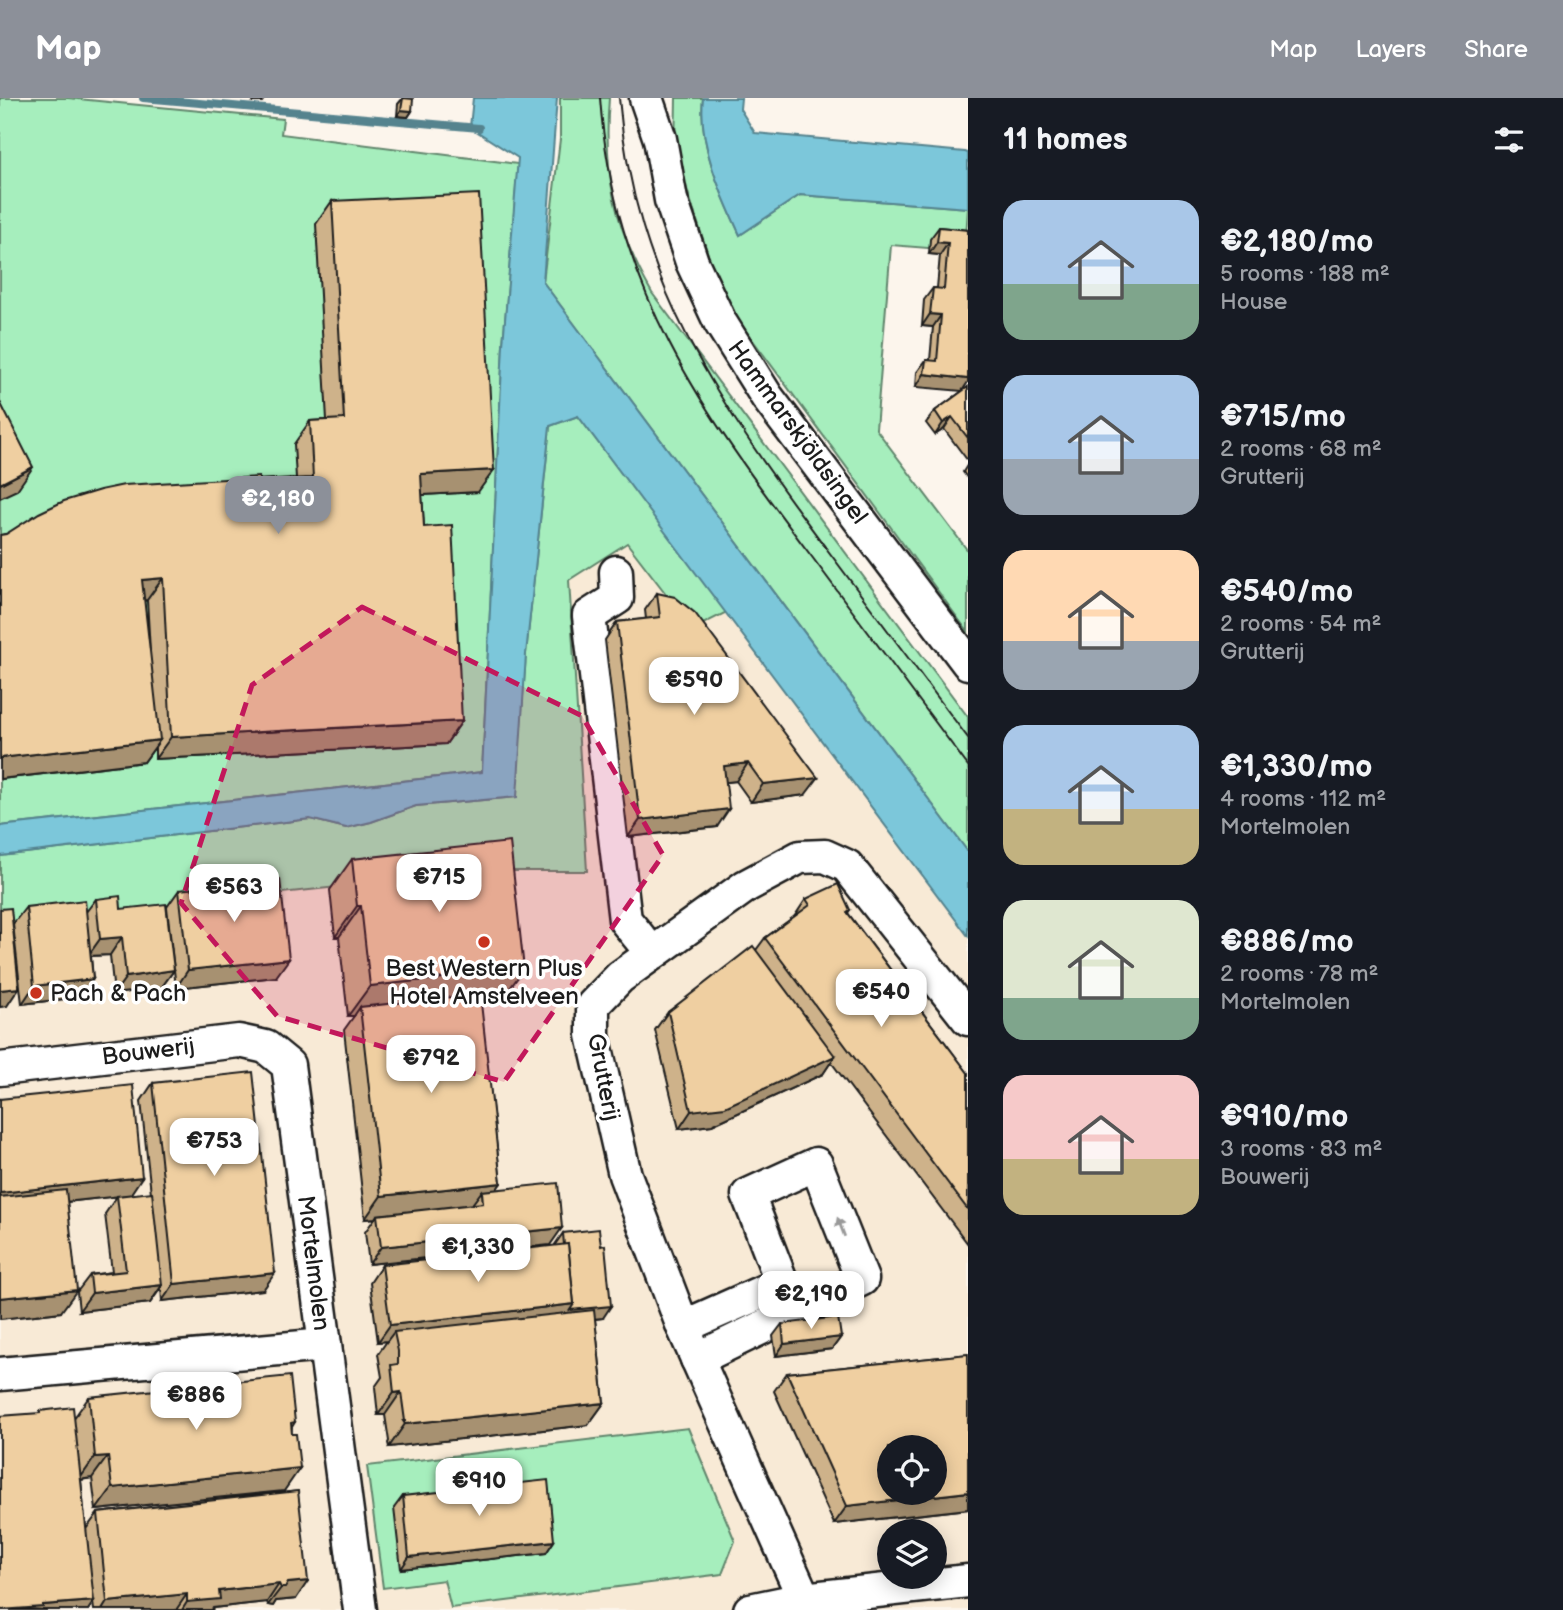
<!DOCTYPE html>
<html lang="en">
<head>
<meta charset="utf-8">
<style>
	:root { --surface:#171b24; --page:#20242c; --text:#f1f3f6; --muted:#9ea1a6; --accent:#8c9099 }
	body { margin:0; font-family:"Balsamiq Sans",sans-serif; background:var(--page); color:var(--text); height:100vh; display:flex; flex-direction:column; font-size:26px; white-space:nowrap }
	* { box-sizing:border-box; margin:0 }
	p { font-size:23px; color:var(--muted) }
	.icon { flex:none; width:38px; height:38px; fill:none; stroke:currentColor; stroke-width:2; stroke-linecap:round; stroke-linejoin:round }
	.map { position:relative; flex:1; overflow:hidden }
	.panel { display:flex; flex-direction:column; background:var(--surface); width:595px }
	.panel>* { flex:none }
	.tools { position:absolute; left:877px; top:1337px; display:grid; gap:14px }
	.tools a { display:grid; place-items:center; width:70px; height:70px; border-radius:50%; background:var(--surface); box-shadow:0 4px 18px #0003; font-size:35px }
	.price { position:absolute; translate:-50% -60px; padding:0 16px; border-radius:14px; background:#fff; color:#222; font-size:23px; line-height:46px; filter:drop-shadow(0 2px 4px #0008) }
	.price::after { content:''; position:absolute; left:50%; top:42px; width:21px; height:16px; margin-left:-10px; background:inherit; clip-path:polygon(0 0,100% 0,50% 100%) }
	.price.on { background:var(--accent); color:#fff }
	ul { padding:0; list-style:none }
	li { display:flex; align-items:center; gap:21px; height:175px; padding:0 35px }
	li span { display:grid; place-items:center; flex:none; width:196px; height:140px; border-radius:21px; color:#555 }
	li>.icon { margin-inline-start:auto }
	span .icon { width:84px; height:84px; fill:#fffc; stroke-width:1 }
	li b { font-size:30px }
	h2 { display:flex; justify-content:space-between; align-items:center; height:84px; padding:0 35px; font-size:30px }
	header { display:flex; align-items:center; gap:42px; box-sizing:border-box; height:98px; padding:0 35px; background:var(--accent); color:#fff }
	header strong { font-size:33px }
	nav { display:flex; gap:38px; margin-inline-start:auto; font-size:24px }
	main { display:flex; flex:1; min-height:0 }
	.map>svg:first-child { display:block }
</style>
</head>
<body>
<header>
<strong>Map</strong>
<nav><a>Map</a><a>Layers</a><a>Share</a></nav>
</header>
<main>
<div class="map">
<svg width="968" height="1512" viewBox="0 0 968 1512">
	<rect width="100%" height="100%" fill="#fcf5ec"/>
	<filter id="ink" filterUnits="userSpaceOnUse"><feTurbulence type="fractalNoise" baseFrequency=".0143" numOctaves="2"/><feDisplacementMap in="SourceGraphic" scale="14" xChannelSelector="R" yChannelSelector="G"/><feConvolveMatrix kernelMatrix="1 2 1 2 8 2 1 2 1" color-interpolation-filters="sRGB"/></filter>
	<g filter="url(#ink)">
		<path fill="#f8ead6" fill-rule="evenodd" d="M535,230L968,745V1512H0V725ZM889,1349H934V1395H889ZM889,1433H934V1479H889Z"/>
		<g fill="#a6eebd" stroke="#61856c" stroke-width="2">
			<polygon points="0,0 68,0 283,21 281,36 518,66 503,247 482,674 0,728"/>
			<path d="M560,0H609C603,75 614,129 652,195L968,619V754L543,184L560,41Z"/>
			<path d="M676,0H703C698,47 721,95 740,137L800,97L968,110L965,153L891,147L876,331L968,453V534L738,222L713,172L675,54Z"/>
			<polygon points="578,318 727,514 693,531 627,445 569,482 587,773 488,773 0,825 0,758 310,721 346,730 371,724 416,708 516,699 526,556 550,328"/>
			<polygon points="688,1330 735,1443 722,1476 451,1510 444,1482 383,1490 367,1368"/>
		</g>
		<g fill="#7bc7da" stroke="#55838e" stroke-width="2">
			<polygon points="473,0 557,0 543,184 968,754 968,838 578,318 550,328 526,556 517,699 416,708 371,724 346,730 310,721 0,758 0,728 482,674 503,247 518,60 470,29"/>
			<path d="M703,0H741L740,11L755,35L965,54L968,55V110L800,97L740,137C721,96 698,46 703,0Z"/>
		</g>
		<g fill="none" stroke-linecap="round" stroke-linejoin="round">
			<polyline stroke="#55838e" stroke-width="8" points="143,0 479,30"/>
			<defs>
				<g id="minor">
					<polyline points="646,0 660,41 671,102 692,164 720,224 767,299 968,565"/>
					<polyline points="616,474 617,500 589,518 625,822 652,855"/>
					<polyline points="0,971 239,943 266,949 288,967 360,1512"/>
					<polyline points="683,1229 782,1185 748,1097 816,1066 862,1181 697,1261"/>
					<polyline points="0,1276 325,1247"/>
					<polyline points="750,1512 803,1501 968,1483"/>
					<polyline points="809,1512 683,1229 625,1077 593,937 593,907 620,879 746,788 800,759 825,758 847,768 968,921"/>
				</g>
			</defs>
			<use href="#minor" stroke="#1c1c1c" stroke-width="37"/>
			<use href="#minor" stroke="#fff" stroke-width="32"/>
			<g stroke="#1c1c1c" stroke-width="2">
				<path d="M600,0C614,191 701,312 812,459C864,529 916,598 968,668"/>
				<path d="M619,0C634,186 721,309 829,454C875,516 922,578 968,640"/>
			</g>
		</g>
		<g fill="#ceb28a" stroke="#1c1c1c" stroke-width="2" fill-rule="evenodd">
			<polygon points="403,0 412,13 408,19 397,18 398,6"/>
			<path d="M332,103L478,394L422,397L424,429L462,623L446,646L155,661V649L144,664L0,681V437L259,382L296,380L294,346L310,323L327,322L316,126ZM147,502L150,553L144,503Z"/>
			<polygon points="939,129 968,132 968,284 916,289 917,274 926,262 930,262 933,229 922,228 924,202 933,190 937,190 940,157 929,156 930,141"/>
			<polygon points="968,289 968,363 944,331 935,337 926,325 935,313"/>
			<polygon points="968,366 968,381 963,374"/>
			<polygon points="657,495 805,697 751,704 736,683 726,684 717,729 628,739 605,542 617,524 646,521 645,512"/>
			<polygon points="352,761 502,901 480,904 501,1085 496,1091 550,1147 369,1166 365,1134 375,1120 365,1121 344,932 354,918 348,918 339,839 335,839 330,792"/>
			<polygon points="179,792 276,879 176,890 167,809"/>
			<polygon points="96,801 121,811 174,872 161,890 114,896 110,857 91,858 93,881 81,899 22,906 13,826 26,809 86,814"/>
			<polygon points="806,801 850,812 848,815 968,975 968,1146 831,964 823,976 712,1027 679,1031 655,932 668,914 756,852 765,840 794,819"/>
			<polygon points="153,985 263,1192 162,1203 161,1190 150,1205 79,1213 77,1194 90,1177 112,1174 105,1116 117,1098 67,1104 61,1214 0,1221 0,1001 130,1097 151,1095 141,1003"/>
			<polygon points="563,1135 603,1220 595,1221 604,1305 588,1327 389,1349 388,1345 389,1343 385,1317 378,1317 375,1289 382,1279 378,1256 387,1243 378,1244 370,1185 382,1167 554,1148"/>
			<polygon points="782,1226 841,1239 832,1251 776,1258 773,1238"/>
			<polygon points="968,1256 968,1411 834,1426 774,1293 787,1275"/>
			<polygon points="89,1299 295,1324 292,1329 284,1393 96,1412 92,1380 81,1382 86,1431 98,1415 298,1393 296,1501 276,1503 273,1508 268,1507 267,1504 213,1510 212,1512 94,1512 93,1504 88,1512 0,1512 39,1315 40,1313 74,1320"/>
			<polygon points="403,1398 554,1443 546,1455 401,1471 394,1410"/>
		</g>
		<g fill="#a79171" stroke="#1c1c1c" stroke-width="2">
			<polygon points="255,0 265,0 262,4 253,4"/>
			<polygon points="401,12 412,13 408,19 397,18"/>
			<polygon points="937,144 948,145 940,157 929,156"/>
			<polygon points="930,216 941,217 933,229 922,228"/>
			<polygon points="924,276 968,281 968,284 962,293 916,289"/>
			<polygon points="952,319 944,331 935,337 943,325"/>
			<polygon points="33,369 17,392 0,400 0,386"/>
			<polygon points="494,372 478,394 405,398 421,376"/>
			<polygon points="163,480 147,502 126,505 142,482"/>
			<polygon points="462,623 446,646 155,661 171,639"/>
			<polygon points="160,642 144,664 0,681 0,660"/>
			<polygon points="748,665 736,683 712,686 724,668"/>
			<polygon points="818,680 805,697 751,704 763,686"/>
			<polygon points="729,711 717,729 628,739 640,722"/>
			<polygon points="357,808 361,808 339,839 335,839"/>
			<polygon points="122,839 110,857 88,858 100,841"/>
			<polygon points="289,861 276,879 176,890 188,872"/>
			<polygon points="524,871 502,901 361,917 360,909 354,918 348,918 370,888"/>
			<polygon points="174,872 161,890 114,896 126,879"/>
			<polygon points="93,881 81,899 22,906 34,888"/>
			<polygon points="19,890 7,908 0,909 0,892"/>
			<polygon points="835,958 823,976 712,1027 679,1031 691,1013"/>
			<polygon points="142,1079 130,1097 0,1111 0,1095"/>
			<polygon points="501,1085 485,1108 483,1105 482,1093 470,1109 377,1117 375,1120 365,1121 381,1098"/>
			<polygon points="562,1130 550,1147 369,1166 381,1149"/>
			<polygon points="275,1175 263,1192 162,1203 174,1186"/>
			<polygon points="162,1187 150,1205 79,1213 92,1195"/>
			<polygon points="77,1192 61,1214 0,1221 0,1200"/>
			<polygon points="574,1206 611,1208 603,1220 562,1224 394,1234 387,1243 378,1244 390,1227"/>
			<polygon points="841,1239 832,1251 776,1258 784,1246"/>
			<polygon points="401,1294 385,1317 378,1317 394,1295"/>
			<polygon points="604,1305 588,1327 389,1349 405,1326"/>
			<polygon points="108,1358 92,1380 79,1382 95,1359"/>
			<polygon points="300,1370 284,1393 96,1412 112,1390"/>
			<polygon points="968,1394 968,1411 834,1426 847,1408"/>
			<polygon points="554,1443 546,1455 401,1471 409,1459"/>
			<polygon points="308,1483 296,1501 276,1503 273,1508 268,1507 281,1490 288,1485"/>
			<polygon points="279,1486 267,1504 213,1510 212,1512 182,1512 187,1504 219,1493"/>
			<polygon points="187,1496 176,1512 102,1512 107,1504"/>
			<polygon points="94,1503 88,1512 2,1512 43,1507"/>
		</g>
		<g fill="#efcfa1" stroke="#1c1c1c" stroke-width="2" fill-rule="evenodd">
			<polygon points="403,0 413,1 412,13 401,12"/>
			<polygon points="479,96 494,372 421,376 424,429 452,427 462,623 171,639 163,480 142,482 160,642 0,660 0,437 6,436 39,415 64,403 100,392 124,387 259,379 259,382 313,380 310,323 344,321 332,103"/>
			<polygon points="939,129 968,132 968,281 924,276 926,262 937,263 941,217 930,216 933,190 944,191 948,145 937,144"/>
			<polygon points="968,289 968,340 952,319 943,325 935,313"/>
			<polygon points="0,304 33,369 0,386"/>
			<polygon points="657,495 675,499 695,515 818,680 763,686 748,665 724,668 729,711 640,722 617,524 660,519"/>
			<polygon points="510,744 524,871 370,888 361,808 357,808 352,761"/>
			<polygon points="280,781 289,861 188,872 179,792"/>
			<polygon points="838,786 850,812 847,814 968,975 968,1112 765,840 810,807 806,801"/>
			<polygon points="120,798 121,811 166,806 174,872 126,879 122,839 100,841 96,801"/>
			<polygon points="85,802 93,881 34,888 26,809"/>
			<polygon points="11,810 19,890 0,892 0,811"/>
			<polygon points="753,848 835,958 725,1009 691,1013 668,914"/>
			<polygon points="480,896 501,1085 381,1098 360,909"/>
			<polygon points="253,974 275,1175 174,1186 153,985"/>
			<polygon points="133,987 142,1079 0,1095 0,1001"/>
			<polygon points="558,1085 562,1130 381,1149 377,1117 483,1105 482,1093"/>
			<polygon points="66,1092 77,1192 0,1200 0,1099"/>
			<polygon points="152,1094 162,1187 92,1195 90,1177 126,1173 117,1098"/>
			<polygon points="599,1131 601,1148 605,1147 611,1208 570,1212 574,1206 568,1146 564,1147 563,1135"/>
			<polygon points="568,1146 574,1206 390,1227 382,1167"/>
			<polygon points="594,1212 604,1305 405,1326 403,1323 405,1323 401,1294 394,1295 391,1267 398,1266 398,1253 394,1234"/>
			<polygon points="838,1219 841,1239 784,1246 782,1226"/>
			<path d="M968,1256V1394L847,1408L787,1275ZM889,1349H934V1395H889Z"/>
			<polygon points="290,1278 295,1324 291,1325 292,1336 296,1336 300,1370 112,1390 108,1358 95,1359 89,1299"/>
			<polygon points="73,1309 94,1503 43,1507 43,1509 0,1512 0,1318 40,1315 40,1313"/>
			<polygon points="548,1382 554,1443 409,1459 403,1398"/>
			<polygon points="298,1393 308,1483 288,1485 285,1490 281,1490 279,1486 219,1493 220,1501 187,1504 187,1496 107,1504 98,1415"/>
		</g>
		<defs><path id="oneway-solid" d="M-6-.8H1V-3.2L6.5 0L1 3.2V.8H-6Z" transform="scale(1.75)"/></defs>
		<use fill="#999" href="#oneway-solid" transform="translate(841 1129) rotate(-111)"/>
	</g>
	<path fill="#c2185b" fill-opacity="0.2" stroke="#c2185b" stroke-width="5" stroke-dasharray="14 9" stroke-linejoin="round" d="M362,509L582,618L663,757L504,984L277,918L181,805L252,587Z"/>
	<g fill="#c8321e" stroke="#fff" stroke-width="2.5">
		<circle cx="484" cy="844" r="7"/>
		<circle cx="36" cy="895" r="7"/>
	</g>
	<g text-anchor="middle" stroke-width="7" stroke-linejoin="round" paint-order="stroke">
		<g font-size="24" fill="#1c1c1c" stroke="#fff">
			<text transform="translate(798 334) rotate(54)" y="8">Hammarskjöldsingel</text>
			<text transform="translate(148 953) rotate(-7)" y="8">Bouwerij</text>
			<text transform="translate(604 979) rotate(79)" y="8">Grutterij</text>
			<text transform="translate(314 1165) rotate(83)" y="8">Mortelmolen</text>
		</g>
		<g font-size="24" fill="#1c1c1c" stroke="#fff">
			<text x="484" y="878">Best Western Plus<tspan x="484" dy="28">Hotel Amstelveen</tspan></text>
			<text x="50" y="903" text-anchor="start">Pach &amp; Pach</text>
		</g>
	</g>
</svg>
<div class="tools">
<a><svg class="icon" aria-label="locate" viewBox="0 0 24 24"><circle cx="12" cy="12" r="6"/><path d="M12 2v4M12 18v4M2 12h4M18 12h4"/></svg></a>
<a><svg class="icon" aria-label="layers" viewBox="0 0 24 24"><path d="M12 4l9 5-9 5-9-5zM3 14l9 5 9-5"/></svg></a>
</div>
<b class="price on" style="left:278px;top:438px">€2,180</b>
<b class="price" style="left:694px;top:619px">€590</b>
<b class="price" style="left:439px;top:816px">€715</b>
<b class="price" style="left:234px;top:826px">€563</b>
<b class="price" style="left:881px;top:931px">€540</b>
<b class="price" style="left:431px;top:997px">€792</b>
<b class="price" style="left:214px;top:1080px">€753</b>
<b class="price" style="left:478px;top:1186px">€1,330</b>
<b class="price" style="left:811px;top:1233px">€2,190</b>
<b class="price" style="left:196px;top:1334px">€886</b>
<b class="price" style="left:479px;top:1420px">€910</b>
</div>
<section class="panel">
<h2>11 homes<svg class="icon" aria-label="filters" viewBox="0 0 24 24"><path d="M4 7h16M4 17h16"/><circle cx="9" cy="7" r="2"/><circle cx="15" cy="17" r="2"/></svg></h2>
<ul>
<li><span style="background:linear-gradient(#a9c7e8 60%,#7fa58c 0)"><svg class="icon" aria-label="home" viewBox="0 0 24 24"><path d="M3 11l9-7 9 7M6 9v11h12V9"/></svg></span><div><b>€2,180/mo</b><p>5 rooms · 188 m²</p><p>House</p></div></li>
<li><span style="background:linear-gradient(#a9c7e8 60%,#9aa5b1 0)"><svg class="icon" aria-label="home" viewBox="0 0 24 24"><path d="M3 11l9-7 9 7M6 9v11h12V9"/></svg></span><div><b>€715/mo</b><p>2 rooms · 68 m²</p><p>Grutterij</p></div></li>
<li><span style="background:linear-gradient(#ffd9b3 65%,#9aa5b1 0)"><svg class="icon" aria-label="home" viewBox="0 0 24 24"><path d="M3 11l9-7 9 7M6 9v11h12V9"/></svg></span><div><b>€540/mo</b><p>2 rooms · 54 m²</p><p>Grutterij</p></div></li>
<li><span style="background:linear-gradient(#a9c7e8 60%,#c2b280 0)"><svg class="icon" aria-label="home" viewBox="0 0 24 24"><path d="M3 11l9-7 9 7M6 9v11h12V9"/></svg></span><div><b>€1,330/mo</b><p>4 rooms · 112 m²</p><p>Mortelmolen</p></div></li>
<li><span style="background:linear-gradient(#dfe7d0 70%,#7fa58c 0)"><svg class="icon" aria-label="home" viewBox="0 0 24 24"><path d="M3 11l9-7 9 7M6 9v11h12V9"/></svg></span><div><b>€886/mo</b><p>2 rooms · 78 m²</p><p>Mortelmolen</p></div></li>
<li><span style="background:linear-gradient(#f6c9c9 60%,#c2b280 0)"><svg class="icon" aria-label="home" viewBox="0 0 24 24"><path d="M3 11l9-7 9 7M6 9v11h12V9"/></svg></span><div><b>€910/mo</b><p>3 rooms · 83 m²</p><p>Bouwerij</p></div></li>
</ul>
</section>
</main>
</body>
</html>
